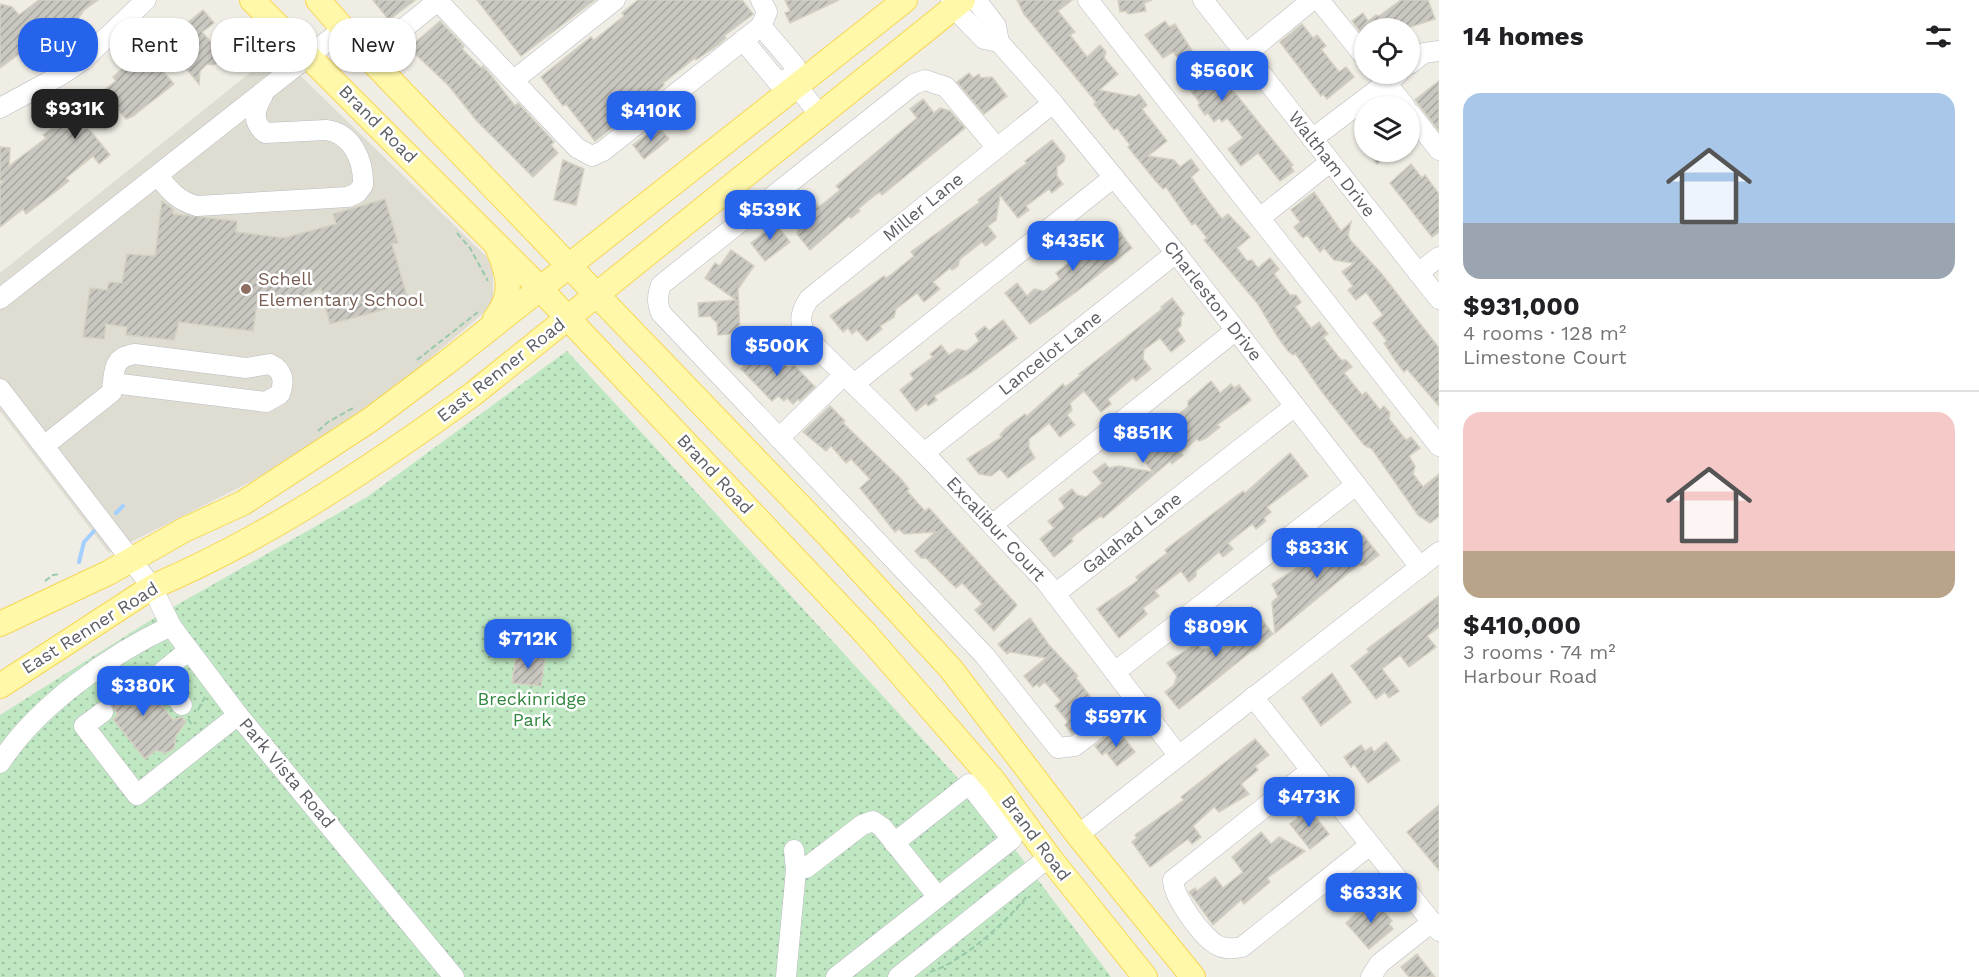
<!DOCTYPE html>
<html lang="en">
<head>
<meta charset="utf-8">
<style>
	:root { --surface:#fff; --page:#f6f6f6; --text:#202124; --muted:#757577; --line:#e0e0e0; --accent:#2563eb }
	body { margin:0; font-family:"Work Sans",sans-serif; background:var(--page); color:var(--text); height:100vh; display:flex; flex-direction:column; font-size:22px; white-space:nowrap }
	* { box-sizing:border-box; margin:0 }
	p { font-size:20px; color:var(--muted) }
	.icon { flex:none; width:33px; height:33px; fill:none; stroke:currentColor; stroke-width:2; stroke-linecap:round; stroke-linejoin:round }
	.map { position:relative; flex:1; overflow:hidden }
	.sheet { display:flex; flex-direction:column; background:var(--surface); width:540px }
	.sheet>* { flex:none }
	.top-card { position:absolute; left:18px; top:18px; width:570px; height:54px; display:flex; gap:12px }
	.tools { position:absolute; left:1354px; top:18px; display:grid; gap:12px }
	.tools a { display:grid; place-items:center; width:66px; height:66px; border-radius:50%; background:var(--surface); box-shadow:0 2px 4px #0004; font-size:30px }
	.price { position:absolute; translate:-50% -51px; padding:0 14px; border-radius:12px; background:var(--accent); color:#fff; font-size:20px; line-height:39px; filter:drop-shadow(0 2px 3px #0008) }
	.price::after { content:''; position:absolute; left:50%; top:36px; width:18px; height:14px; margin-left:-9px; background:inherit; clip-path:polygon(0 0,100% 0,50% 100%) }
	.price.current { background:#222; color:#fff }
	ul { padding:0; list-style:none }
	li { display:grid; align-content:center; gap:12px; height:318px; padding:0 24px }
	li+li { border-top:2px solid var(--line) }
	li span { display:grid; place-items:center; height:186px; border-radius:18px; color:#555 }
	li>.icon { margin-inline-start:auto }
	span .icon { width:108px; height:108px; fill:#fffc; stroke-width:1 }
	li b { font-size:26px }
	h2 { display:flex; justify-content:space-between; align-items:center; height:72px; padding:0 24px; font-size:26px }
	.pill { padding:0 21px; border-radius:24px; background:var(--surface); box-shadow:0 2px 4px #0004; font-size:21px; line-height:54px }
	.pill.current { background:var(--accent); color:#fff }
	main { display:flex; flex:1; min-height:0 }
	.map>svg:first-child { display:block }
</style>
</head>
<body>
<main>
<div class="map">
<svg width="1439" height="977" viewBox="0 0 1439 977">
	<defs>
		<pattern id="park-dots" width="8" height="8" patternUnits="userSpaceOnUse" patternTransform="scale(1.5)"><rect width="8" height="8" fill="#bfe8c2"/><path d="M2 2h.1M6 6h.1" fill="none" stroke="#9ebfa1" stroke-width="1.8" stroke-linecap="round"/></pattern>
		<pattern id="building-hatch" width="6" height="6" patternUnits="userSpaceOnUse" patternTransform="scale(1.5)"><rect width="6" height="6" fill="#cac7c1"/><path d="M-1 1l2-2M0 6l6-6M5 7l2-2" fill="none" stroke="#a7a5a0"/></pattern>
	</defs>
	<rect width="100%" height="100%" fill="#efede4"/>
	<polygon fill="#dfddd2" points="276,52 493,263 493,305 389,393 262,476 109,553 0,411 0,273"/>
	<polygon fill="url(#park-dots)" points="567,351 977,799 1111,977 0,977 0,715 154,618 367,497"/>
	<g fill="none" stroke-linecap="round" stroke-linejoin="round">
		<g stroke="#a4d0ff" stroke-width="4">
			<polyline points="116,513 123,506"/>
			<polyline points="79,562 84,542 94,531"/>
		</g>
	</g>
	<g fill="url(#building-hatch)" stroke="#d4d0c2" stroke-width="1.5">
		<polygon points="39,0 98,0 84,10 73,26 52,39 38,22 22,34 31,45 0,68 0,4 12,7 19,15"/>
		<polygon points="373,0 415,0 389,20"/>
		<polygon points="477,0 595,0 521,56"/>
		<polygon points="638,0 742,0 753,14 724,36 726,38 718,45 696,60 695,58 663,83 664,85 645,102 595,141 566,104 563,106 541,77 591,37 594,40 624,16 622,13"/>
		<polygon points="785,0 839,0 790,23 785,13 790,11"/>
		<polygon points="1017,0 1072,0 1058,11 1075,32 1070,35 1087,57 1100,45 1106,52 1104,58 1118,74 1099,90 1135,97 1139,94 1147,105 1142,109 1167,141 1148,156 1174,160 1180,167 1191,159 1199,170 1191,177 1203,194 1222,219 1228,214 1250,237 1237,248 1247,261 1252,260 1258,268 1270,258 1279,269 1274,274 1290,295 1296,295 1301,302 1295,307 1311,328 1319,322 1328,334 1323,337 1341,360 1346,360 1352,367 1344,373 1362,395 1366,392 1380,410 1384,406 1390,413 1389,419 1406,440 1411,437 1420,448 1409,456 1415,466 1413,474 1423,487 1439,474 1439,516 1430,523 1418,515 1372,449 1364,445 1322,392 1295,353 1293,355 1288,351 1277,336 1258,304 1204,240 1207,238 1195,223 1192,225 1166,187 1163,189 1154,179 1128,147 1130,145 1117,128 1114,130 1094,104 1096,102 1024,14"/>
		<polygon points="1118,0 1152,0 1144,3 1146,11 1128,14 1126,11 1120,12"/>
		<polygon points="1401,0 1428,0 1435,19 1407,28 1365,28 1365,38 1352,21 1363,13 1368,21 1376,15 1379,16"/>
		<polygon points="203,10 214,23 202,32 216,48 218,47 215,43 221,37 241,61 234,67 227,58 213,65 207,64 200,71 199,84 174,54 173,46 174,34"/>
		<polygon points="440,21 464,46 462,49 481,68 483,66 490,74 515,106 518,103 554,142 551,145 558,153 533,177 477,121 448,85 409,48"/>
		<polygon points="1165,21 1169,27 1175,24 1196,57 1202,52 1293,165 1291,167 1294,171 1280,181 1258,153 1241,166 1228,149 1243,138 1227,118 1222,122 1219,118 1214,122 1208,113 1205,115 1198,105 1200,103 1186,85 1195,79 1173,52 1163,58 1145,35"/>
		<polygon points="1302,24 1313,38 1317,35 1326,46 1321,49 1339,72 1346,67 1354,77 1327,99 1323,94 1321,96 1280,42"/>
		<polygon points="135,57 143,66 146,64 151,70 158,65 174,84 133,116 126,119 119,111 106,129 88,128 110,155 99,164 93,156 66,178 69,181 55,192 26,214 23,209 0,227 0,184 4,181 0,181 0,147 10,148 9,166 46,138 43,135 74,112 72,109 81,102 83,106 116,81 113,77"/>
		<polygon points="969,73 973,78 979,74 981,78 992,77 1007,96 984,114 957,82"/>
		<polygon points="1439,81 1439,131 1415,100"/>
		<polygon points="923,99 934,113 940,108 950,111 965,128 882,195 880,192 874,196 858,209 860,211 851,218 849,216 810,250 797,234 800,222 808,216 799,206 810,197 819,207 840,190 836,186 917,118 910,109"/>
		<polygon points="658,126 669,139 644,159 633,145"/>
		<polygon points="1052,140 1065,156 1064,161 1057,167 1057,176 1063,184 1052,193 1049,189 1026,206 1029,210 1018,218 1000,195 996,220 988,226 996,237 986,246 982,242 960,259 958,266 952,270 950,268 933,282 940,289 924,302 917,293 896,309 894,317 880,326 882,329 867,341 857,330 852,334 848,328 843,332 830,316 884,276 886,278 892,274 914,256 911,252 980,202 978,200 1027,163 1025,161"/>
		<polygon points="1368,152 1393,152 1377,164"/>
		<polygon points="563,160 584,169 576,205 554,200"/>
		<polygon points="1411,164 1422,178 1425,175 1439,194 1439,232 1432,237 1390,183"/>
		<polygon points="1314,192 1341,231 1351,222 1348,235 1351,241 1381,273 1439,348 1439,406 1407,369 1404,372 1395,360 1384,343 1387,341 1373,323 1383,315 1366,292 1356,300 1348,290 1353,286 1342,272 1354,263 1334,260 1324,248 1320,252 1307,235 1303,238 1294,227 1300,222 1291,210"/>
		<polygon points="385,199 398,243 392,244 409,303 330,324 321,289 294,300 258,296 253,331 179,322 174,340 126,335 127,327 106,324 104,339 83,337 90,288 107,290 109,282 122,283 127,254 155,256 162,201 173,209 173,214 237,221 236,232 284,238 336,224 333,214"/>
		<polygon points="773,220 790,242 765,261 751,243 766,231 763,228"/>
		<polygon points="1089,223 1094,231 1120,232 1132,248 1076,292 1030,324 1005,293 1017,283 1027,296 1034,289 1044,291 1060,279 1056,273 1071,261 1064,252 1082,238 1077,232"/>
		<polygon points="731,250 754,266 738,289 740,333 718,335 717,323 710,316 699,317 698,303 736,300 705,278 715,263 720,266"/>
		<polygon points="1172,298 1184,314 1181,317 1181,326 1177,329 1185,341 1171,352 1160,338 1144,350 1143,359 1151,369 1136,381 1133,378 1108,399 1111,404 1101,412 1084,391 1070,403 1072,410 1067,415 1075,425 1060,437 1049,423 1029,439 1029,448 1035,458 1008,478 1000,469 991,476 979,474 967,459 1002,437 1000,435 1005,429 1025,414 1027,416 1063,384 1065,387 1081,375 1079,374 1162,309 1161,307"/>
		<polygon points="1003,320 1017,338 972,372 934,396 937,400 928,406 926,403 916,411 900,390 914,379 910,374 933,357 930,354 941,345 949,355 957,349 967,351 979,341 975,334 985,326 989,331"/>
		<polygon points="766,345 789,368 793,364 815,387 800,401 798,399 793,404 787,398 784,401 778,396 772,401 741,369"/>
		<polygon points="1211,381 1220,393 1231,384 1234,388 1239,385 1251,400 1217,425 1220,427 1206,438 1199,441 1197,439 1180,453 1183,455 1172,464 1170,461 1103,518 1101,516 1092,522 1076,534 1071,539 1073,541 1054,557 1040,539 1054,528 1048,521 1065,508 1059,499 1072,489 1077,495 1086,497 1102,483 1093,472 1105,463 1109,468 1119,466 1153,472 1130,444 1145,433 1153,442 1158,438 1187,443 1169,421 1188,407 1188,401"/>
		<polygon points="830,406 845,421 843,423 901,479 909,489 907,491 925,511 929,508 1017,605 994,631 975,610 982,604 962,583 956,588 926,558 921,558 915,551 935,532 904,534 899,529 895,532 860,488 870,479 851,459 846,463 831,446 826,451 803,432"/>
		<polygon points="1290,453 1308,476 1267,507 1271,512 1264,518 1266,521 1256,529 1252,524 1228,543 1233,549 1223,557 1219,552 1196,571 1196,576 1189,582 1181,571 1155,591 1159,596 1143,608 1147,614 1119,638 1097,609 1133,584 1138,580 1136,577 1167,553 1165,550 1243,491 1245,493"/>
		<polygon points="1363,535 1379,555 1366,565 1357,566 1275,633 1272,602 1278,597 1272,584 1320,553 1324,559 1343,544 1347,548"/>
		<polygon points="1439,596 1439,627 1427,636 1436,647 1409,667 1400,655 1382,669 1399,691 1389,698 1385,692 1376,699 1351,666 1369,652 1367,649"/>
		<polygon points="1252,607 1273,634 1179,709 1165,692 1174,685 1177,676 1167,663 1197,643 1201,649 1222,649 1233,640 1223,626 1230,621 1234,621"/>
		<polygon points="1030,618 1049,645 1078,676 1076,678 1101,710 1072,733 1065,725 1068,722 1055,706 1061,701 1045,682 1039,687 1037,684 1033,687 1024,676 1046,658 1010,652 1007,654 998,644"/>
		<polygon points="516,653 545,657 541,686 512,683"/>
		<polygon points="1332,673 1351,702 1321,726 1302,698"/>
		<polygon points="135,674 141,690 146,693 156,692 163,701 160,703 173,720 182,717 186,722 176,735 174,749 165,753 156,750 145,759 113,719 118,715 103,692 122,677 125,682"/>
		<polygon points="1114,731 1117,735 1120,732 1135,752 1117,766 1106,752 1102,755 1095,746"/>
		<polygon points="1255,739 1269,755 1255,766 1258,770 1241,784 1249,794 1219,812 1214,807 1193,826 1201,837 1192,844 1188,839 1150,867 1132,842 1137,838 1135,835 1184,800 1181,797"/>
		<polygon points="1386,742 1400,760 1368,783 1354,764 1351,767 1344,757 1361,745 1365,751 1371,747 1374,752"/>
		<polygon points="1439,805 1439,870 1407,832"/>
		<polygon points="1307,806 1329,834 1310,849 1290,824 1298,818 1296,815"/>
		<polygon points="1261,832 1271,844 1279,837 1305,851 1267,878 1270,882 1244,904 1241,900 1213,925 1189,892 1195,888 1197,891 1215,877 1223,888 1243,872 1232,857"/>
		<polygon points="1375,900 1392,921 1389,924 1393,929 1369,949 1346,923 1369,901 1371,904"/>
		<polygon points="1417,954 1435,977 1409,977 1401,967"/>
	</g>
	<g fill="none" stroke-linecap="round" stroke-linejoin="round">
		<defs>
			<g id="minor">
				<polyline points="951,0 954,8 984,39 999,42"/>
				<polyline points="976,0 996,26 999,42 1053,103 1176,253 1420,567"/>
				<polyline points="1088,0 1439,446"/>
				<polyline points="1203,0 1439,299"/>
				<polyline points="1319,0 1365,57"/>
				<polyline points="438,1 577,148 592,156 603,151 761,26 767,12 761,0"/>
				<polyline points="761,26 795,66 791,79"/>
				<polyline points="743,40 777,81 791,79"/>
				<polyline points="1246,54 1312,0"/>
				<polyline points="368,57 439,0"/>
				<polyline points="1410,64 1424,53 1439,51"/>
				<polyline points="1379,74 1405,106"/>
				<polyline points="791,79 820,115"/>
				<polyline points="514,80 615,0"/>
				<path d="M1053,103L809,299C799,314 799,323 807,338L924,453L1046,582L1178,755"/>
				<polyline points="0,108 61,75 83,60 146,0"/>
				<polyline points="1410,113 1439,150"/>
				<polyline points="1312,139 1398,74"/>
				<path d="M997,148L946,87L925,80L914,84L661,285C657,296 657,303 661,313L985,656L1058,748L1075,746L1135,699"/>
				<path d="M158,176C170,191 178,201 197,206L348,197L357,193L363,185C364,161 352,133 326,130L265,133C251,121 255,109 263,95"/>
				<polyline points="1260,218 1330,162"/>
				<polyline points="1418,273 1439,257"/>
				<polyline points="0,299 343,29"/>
				<polyline points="854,384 1114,177"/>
				<polyline points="0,389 152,587 171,626 238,715 454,977"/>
				<polyline points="779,438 844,375"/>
				<path d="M44,446L112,392C114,372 112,357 135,354L246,368L270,364C283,370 285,381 280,394L266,402L113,383"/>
				<polyline points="924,453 1176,253"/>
				<polyline points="992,525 1236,330"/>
				<polyline points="1055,594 1295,406"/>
				<polyline points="1115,672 1356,485"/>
				<polyline points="159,676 182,705"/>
				<polyline points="150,682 189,650"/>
				<polyline points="1253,697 1439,931"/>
				<polyline points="103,712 84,726 137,795 238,715"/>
				<path d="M0,763C36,707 110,654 171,626"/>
				<path d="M1311,770L1173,880C1173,897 1203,939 1219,946C1227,950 1234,948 1242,947L1370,845"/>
				<polyline points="1078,835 1439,552"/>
				<polyline points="796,870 806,868 862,825 873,821 882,827 938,897"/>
				<polyline points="786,977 796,870 794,850"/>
				<polyline points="836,977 1012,839 969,784 894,843"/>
				<polyline points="898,977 1049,857"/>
				<polyline points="1371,977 1379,964 1432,922"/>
			</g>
			<g id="major">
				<polyline points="252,0 529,277 866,634 993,780 1049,857 1145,977"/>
				<polyline points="318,0 368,57 825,532 951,669 1078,835 1193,977"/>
				<path d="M495,319C514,295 509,275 498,249"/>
				<polyline points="0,624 108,573 184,530 243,503 370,420 446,363 905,0"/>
				<path d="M0,686L152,587C267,538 372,467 473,394L963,0"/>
			</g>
		</defs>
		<use href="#minor" stroke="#b9bbc0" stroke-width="21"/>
		<use href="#major" stroke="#f7d754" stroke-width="26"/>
		<g stroke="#98c9aa" stroke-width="2" stroke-dasharray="6 3" stroke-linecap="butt">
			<polyline points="457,233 470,248 488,281"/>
			<polyline points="417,360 478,312"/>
			<polyline points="318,431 328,422 353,408"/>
			<polyline points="45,581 53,575 61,574"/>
			<polyline points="198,710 205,697"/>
			<polyline points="188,719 193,726"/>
			<path d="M930,972C960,963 1007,922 1026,897"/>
		</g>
		<use href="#minor" stroke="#fff" stroke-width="20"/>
		<use href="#major" stroke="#fff8a9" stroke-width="24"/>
	</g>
	<circle fill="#8d6e63" stroke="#fff" stroke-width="2" cx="246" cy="289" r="6"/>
	<g text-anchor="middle" stroke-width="5" stroke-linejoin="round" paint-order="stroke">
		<g font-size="18" fill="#5c5f65" stroke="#fff">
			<text transform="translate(378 124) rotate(45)" y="6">Brand Road</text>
			<text transform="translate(1332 164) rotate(52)" y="6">Waltham Drive</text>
			<text transform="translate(923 207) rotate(-39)" y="6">Miller Lane</text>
			<text transform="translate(1213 301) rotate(52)" y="6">Charleston Drive</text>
			<text transform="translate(1050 353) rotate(-38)" y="6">Lancelot Lane</text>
			<text transform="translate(501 370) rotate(-38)" y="6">East Renner Road</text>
			<text transform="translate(715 474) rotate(47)" y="6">Brand Road</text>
			<text transform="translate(996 529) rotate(47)" y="6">Excalibur Court</text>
			<text transform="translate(1132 533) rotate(-38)" y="6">Galahad Lane</text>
			<text transform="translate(90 628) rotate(-32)" y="6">East Renner Road</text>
			<text transform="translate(287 773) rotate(50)" y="6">Park Vista Road</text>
			<text transform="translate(1036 838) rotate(53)" y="6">Brand Road</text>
		</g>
		<g font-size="18" fill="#785e54" stroke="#fff" text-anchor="start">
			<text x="258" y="285">Schell<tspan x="258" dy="21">Elementary School</tspan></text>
		</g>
		<g font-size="18" fill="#31873d" stroke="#fff">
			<text x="532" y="705">Breckinridge<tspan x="532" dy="21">Park</tspan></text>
		</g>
	</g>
</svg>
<div class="tools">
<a><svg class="icon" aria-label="locate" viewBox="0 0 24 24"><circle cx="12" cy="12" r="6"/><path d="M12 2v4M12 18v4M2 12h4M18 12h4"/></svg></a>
<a><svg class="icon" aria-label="layers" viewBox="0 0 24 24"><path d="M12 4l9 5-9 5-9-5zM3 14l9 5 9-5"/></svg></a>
</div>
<b class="price" style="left:1222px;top:102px">$560K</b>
<b class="price current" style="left:75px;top:140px">$931K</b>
<b class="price" style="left:651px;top:142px">$410K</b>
<b class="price" style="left:770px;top:241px">$539K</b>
<b class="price" style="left:1073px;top:272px">$435K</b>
<b class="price" style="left:777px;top:377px">$500K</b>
<b class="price" style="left:1143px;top:464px">$851K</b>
<b class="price" style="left:1317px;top:579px">$833K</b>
<b class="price" style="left:1216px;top:658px">$809K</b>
<b class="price" style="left:528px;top:670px">$712K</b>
<b class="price" style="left:143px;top:717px">$380K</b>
<b class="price" style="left:1116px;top:748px">$597K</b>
<b class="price" style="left:1309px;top:828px">$473K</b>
<b class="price" style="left:1371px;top:924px">$633K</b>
<div class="top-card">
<a class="pill current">Buy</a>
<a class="pill">Rent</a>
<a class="pill">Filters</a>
<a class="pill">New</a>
</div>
</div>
<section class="sheet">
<h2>14 homes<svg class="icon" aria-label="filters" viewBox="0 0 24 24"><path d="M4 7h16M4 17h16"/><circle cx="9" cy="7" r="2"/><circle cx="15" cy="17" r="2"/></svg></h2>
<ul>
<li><span style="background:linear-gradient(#a9c7e8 70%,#9aa5b1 0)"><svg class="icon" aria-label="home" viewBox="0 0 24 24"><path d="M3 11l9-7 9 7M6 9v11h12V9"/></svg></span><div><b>$931,000</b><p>4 rooms · 128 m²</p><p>Limestone Court</p></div></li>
<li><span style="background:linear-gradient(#f6c9c9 75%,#b9a48a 0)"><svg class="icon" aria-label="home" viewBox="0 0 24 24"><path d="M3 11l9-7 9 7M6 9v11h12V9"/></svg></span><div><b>$410,000</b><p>3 rooms · 74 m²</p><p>Harbour Road</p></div></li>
</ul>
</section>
</main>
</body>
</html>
